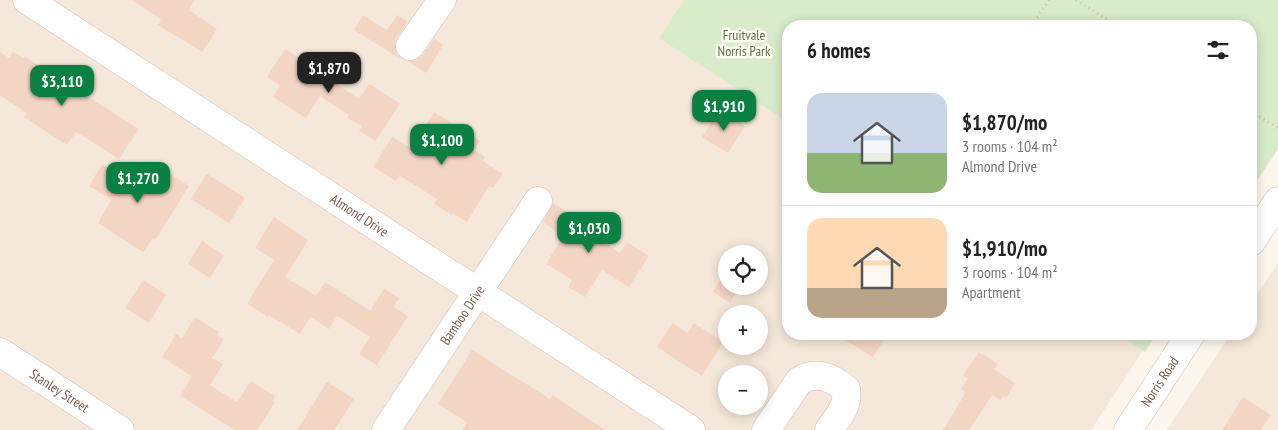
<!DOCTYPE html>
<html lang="en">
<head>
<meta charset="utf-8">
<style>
	:root { --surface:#fff; --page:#f2f2f2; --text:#222; --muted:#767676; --line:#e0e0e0; --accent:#0b8043 }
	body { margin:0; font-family:"PT Sans Narrow",sans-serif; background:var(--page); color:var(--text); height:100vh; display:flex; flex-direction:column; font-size:19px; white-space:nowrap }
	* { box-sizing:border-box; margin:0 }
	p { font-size:16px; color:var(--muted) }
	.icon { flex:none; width:28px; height:28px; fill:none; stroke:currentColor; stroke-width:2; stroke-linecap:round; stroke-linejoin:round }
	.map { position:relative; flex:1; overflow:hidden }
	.details { position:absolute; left:782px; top:20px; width:475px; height:320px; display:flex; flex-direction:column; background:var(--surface); border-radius:20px; box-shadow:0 2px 12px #0003 }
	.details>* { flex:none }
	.buttons { position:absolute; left:718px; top:245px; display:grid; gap:10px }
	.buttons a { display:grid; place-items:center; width:50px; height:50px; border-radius:50%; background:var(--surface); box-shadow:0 2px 12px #0003; font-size:25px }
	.price { position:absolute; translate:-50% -42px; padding:0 11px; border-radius:10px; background:var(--accent); color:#fff; font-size:16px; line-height:32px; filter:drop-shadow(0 1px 2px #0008) }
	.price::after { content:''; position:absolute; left:50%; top:30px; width:15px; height:11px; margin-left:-8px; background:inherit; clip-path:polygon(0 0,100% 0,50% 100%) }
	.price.selected { background:#222; color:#fff }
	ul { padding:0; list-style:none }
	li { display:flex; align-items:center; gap:15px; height:125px; padding:0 25px }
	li+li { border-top:1px solid var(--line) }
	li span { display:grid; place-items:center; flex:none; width:140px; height:100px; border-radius:15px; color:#555 }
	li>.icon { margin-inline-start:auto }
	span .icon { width:60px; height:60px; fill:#fffc; stroke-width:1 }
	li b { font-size:21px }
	h2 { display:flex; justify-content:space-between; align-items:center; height:60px; padding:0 25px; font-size:21px }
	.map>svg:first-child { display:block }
</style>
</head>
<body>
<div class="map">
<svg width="1278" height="430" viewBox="0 0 1278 430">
	<rect width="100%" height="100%" fill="#fdf6ec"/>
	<g fill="#f5e8da" fill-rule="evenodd">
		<path d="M0,0H684L789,118V334H1120L1144,349L1091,430H0ZM726,254H759V286H726ZM726,314H759V346H726ZM726,374H759V406H726Z"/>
		<polygon points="1278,263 1278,430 1167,430 1231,334 1251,334 1251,303"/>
	</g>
	<g fill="#d8ecc9">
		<polygon points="684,0 1278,0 1278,149 1251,190 1251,26 789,26 789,123 659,38"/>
		<polygon points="1116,334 1157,334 1145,352"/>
	</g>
	<g fill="#f3d5c3">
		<polygon points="131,0 195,0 189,10 217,29 202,52 158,25 161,19"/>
		<polygon points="363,15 387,30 397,15 408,22 397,37 395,44 396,53 402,60 354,30"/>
		<polygon points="434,39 443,45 426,73 407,61 417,60 423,55"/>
		<polygon points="285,49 298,57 302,52 326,67 322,74 359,99 369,84 400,103 376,141 359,131 362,126 347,118 349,115 320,96 306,118 273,97 280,86 267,77"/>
		<polygon points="0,52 9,58 13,52 24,58 25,57 139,129 119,159 76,132 67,145 24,117 27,113 0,95"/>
		<polygon points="720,110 745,126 728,153 702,137"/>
		<polygon points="434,112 480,141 474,150 485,157 483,161 503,174 493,188 489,186 467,222 453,213 452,215 434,204 437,199 399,175 396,181 373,167 392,137 411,148"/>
		<polygon points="102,164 141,188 156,165 189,186 155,240 153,238 143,252 98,223 111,200 89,186"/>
		<polygon points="207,174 245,198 229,223 191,199"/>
		<polygon points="553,203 591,225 587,232 620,253 627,242 649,256 629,287 602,270 585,297 568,287 572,280 546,264 563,236 543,222"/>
		<polygon points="274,217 308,240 285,277 316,296 325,282 370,311 384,289 399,298 394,307 408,316 377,365 359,354 370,337 337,316 329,329 310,317 300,334 269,315 268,317 247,304 274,260 255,248"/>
		<polygon points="202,241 224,255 210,278 188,264"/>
		<polygon points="722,277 726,280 726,286 736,286 739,288 730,303 713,292"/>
		<polygon points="143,280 166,295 149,323 125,308"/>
		<polygon points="195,317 219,332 217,335 224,339 212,358 223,364 210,385 237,402 251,381 275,396 273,401 275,402 257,430 235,430 180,396 192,377 162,357 176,334 182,338"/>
		<polygon points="672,323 688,333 694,323 723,342 702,376 657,347"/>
		<polygon points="835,334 888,334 873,357"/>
		<polygon points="472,350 550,399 553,395 605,430 463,430 467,422 438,404"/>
		<polygon points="979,352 998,364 994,369 1015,383 1006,398 1003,396 1000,400 992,395 969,430 943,430 966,392 961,389 968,379 963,375"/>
		<polygon points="327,382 354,399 334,430 297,430"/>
		<polygon points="1243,397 1271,415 1261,430 1222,430"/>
	</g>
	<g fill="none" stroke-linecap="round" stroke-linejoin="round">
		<defs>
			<g id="minor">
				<path id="s1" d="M27,0L691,430"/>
				<polyline points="410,46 442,0"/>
				<polyline points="1251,242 1278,201"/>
				<path id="s2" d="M0,352L120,430"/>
				<path id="s3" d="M386,430L538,201"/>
				<path d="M766,430L799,381C815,370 832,377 846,389C849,406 838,417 829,430"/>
				<path id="s4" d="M1128,430L1191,334"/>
			</g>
		</defs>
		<use href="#minor" stroke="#d1beb0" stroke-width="29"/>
		<g stroke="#d9b8a5" stroke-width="3" stroke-dasharray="1 4" stroke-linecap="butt">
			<polyline points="1076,0 1118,26"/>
			<polyline points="1032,26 1049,0"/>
			<polyline points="1251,111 1278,128"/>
		</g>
		<use href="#minor" stroke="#fff" stroke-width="28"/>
	</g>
	<g text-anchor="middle" stroke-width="5" stroke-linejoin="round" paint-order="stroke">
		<g font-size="14" fill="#537a41" stroke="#fffaf3">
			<text x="744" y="40">Fruitvale<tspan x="744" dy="16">Norris Park</tspan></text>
		</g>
		<g font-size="14" fill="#7a5c4d" stroke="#fffaf3">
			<text dy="5" stroke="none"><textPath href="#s1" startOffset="396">Almond Drive</textPath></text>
			<text dy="5" stroke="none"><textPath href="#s3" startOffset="138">Bamboo Drive</textPath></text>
			<text dy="5" stroke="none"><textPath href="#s4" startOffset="58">Norris Road</textPath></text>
			<text dy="5" stroke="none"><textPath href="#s2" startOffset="71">Stanley Street</textPath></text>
		</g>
	</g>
</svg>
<div class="buttons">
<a><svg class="icon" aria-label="locate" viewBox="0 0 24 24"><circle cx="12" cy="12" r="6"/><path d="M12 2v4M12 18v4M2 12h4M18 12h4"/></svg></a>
<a>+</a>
<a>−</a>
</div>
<b class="price selected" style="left:329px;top:94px">$1,870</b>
<b class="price" style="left:62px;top:107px">$3,110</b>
<b class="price" style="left:724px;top:132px">$1,910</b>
<b class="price" style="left:442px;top:166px">$1,100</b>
<b class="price" style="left:138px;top:204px">$1,270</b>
<b class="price" style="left:589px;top:254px">$1,030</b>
<section class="details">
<h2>6 homes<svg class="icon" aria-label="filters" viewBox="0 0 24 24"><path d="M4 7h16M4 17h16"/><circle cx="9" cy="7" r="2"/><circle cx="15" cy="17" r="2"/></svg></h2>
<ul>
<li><span style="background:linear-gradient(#c9d6e8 60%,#8fb573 0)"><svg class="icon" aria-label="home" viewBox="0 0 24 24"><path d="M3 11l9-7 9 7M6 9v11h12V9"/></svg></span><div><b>$1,870/mo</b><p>3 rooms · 104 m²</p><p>Almond Drive</p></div></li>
<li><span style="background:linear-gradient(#ffd9b3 70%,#b9a48a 0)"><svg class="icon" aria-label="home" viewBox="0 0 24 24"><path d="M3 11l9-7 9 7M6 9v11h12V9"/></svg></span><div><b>$1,910/mo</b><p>3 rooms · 104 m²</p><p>Apartment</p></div></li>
</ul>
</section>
</div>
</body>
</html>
